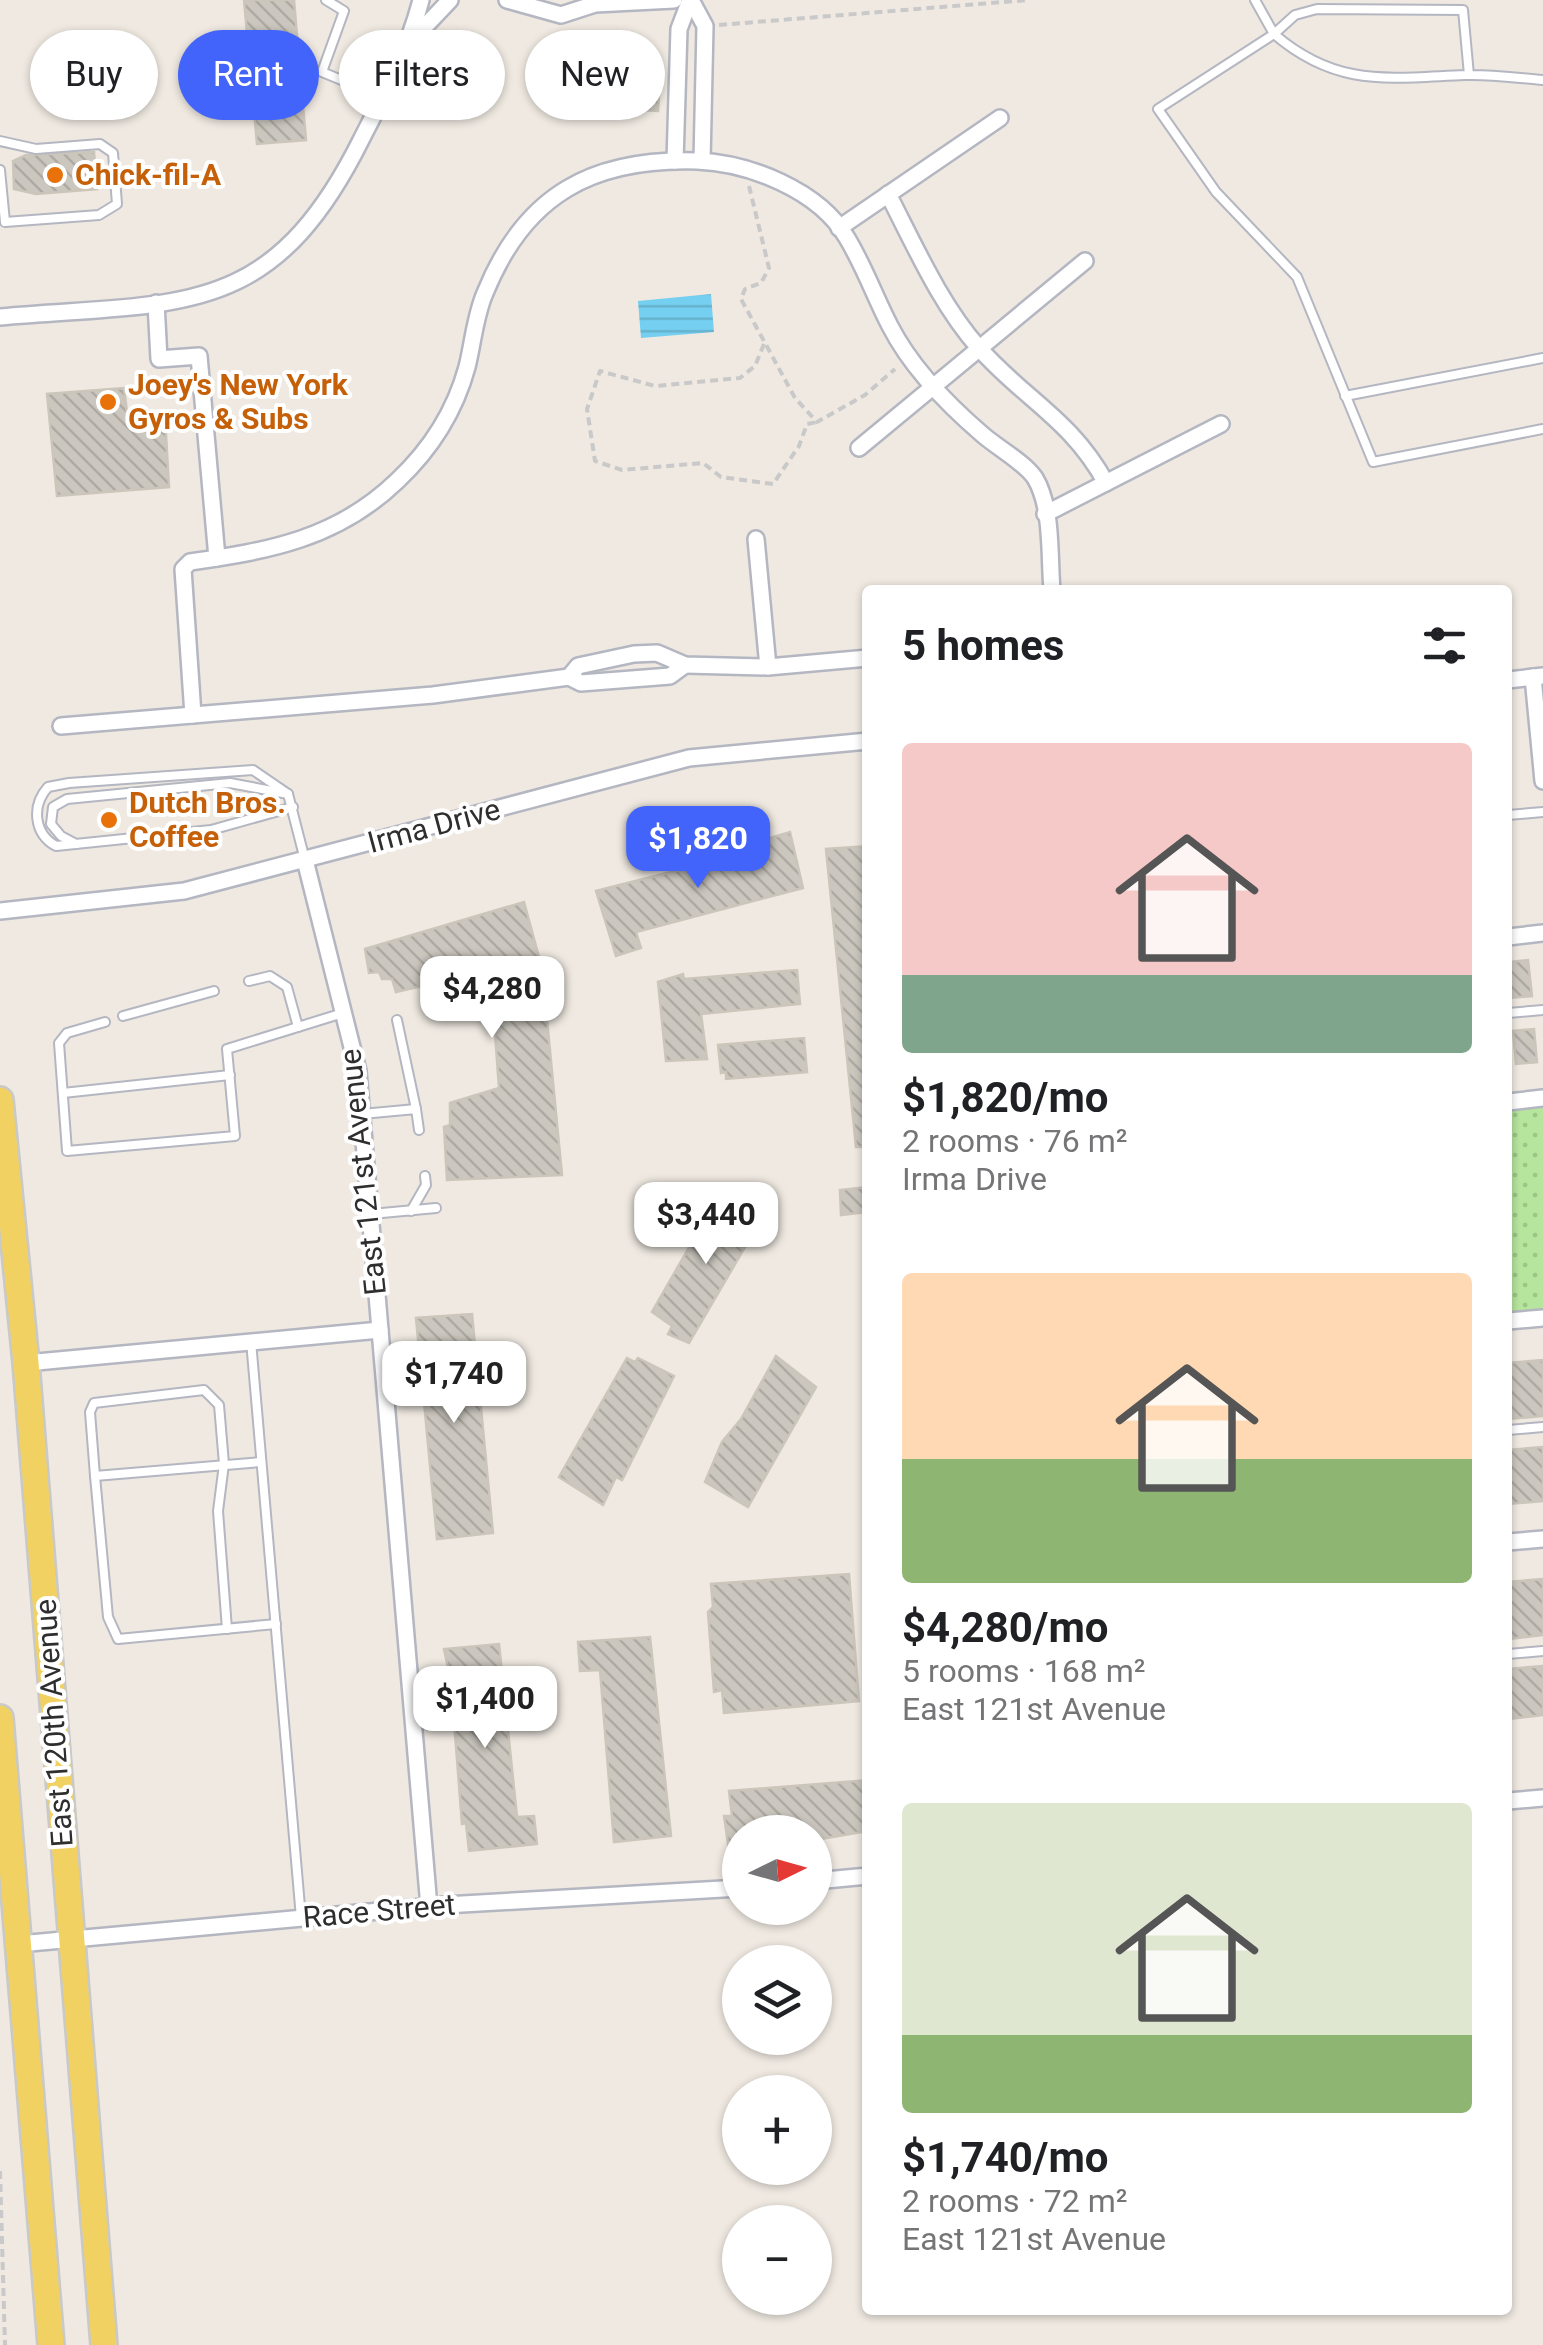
<!DOCTYPE html>
<html lang="en">
<head>
<meta charset="utf-8">
<style>
	:root { --surface:#fff; --page:#f6f6f6; --text:#202124; --muted:#757577; --accent:#4264fb }
	body { margin:0; font-family:Roboto,sans-serif; background:var(--page); color:var(--text); height:100vh; display:flex; flex-direction:column; font-size:38px; white-space:nowrap }
	* { box-sizing:border-box; margin:0 }
	p { font-size:32px; color:var(--muted) }
	.icon { flex:none; width:55px; height:55px; fill:none; stroke:currentColor; stroke-width:2; stroke-linecap:round; stroke-linejoin:round }
	.map { position:relative; flex:1; overflow:hidden }
	.sheet { position:absolute; left:862px; top:585px; width:650px; height:1730px; display:flex; flex-direction:column; background:var(--surface); border-radius:10px; box-shadow:0 2px 8px #0004 }
	.sheet>* { flex:none }
	.hud { position:absolute; left:30px; top:30px; width:682px; height:90px; display:flex; gap:20px }
	.needle { width:65px; rotate:85deg }
	.tools { position:absolute; left:722px; top:1815px; display:grid; gap:20px }
	.tools a { display:grid; place-items:center; width:110px; height:110px; border-radius:50%; background:var(--surface); box-shadow:0 2px 8px #0004; font-size:50px }
	.price { position:absolute; translate:-50% -85px; padding:0 22px; border-radius:20px; background:#fff; color:#222; font-size:32px; line-height:65px; filter:drop-shadow(0 2px 5px #0008) }
	.price::after { content:''; position:absolute; left:50%; top:60px; width:30px; height:22px; margin-left:-15px; background:inherit; clip-path:polygon(0 0,100% 0,50% 100%) }
	.price.selected { background:var(--accent); color:#fff }
	ul { padding:0; list-style:none }
	li { display:grid; align-content:center; gap:20px; height:530px; padding:0 40px }
	li span { display:grid; place-items:center; height:310px; border-radius:10px; color:#555 }
	li>.icon { margin-inline-start:auto }
	span .icon { width:180px; height:180px; fill:#fffc; stroke-width:1 }
	li b { font-size:42px }
	h2 { display:flex; justify-content:space-between; align-items:center; height:120px; padding:0 40px; font-size:42px }
	.pill { padding:0 35px; border-radius:45px; background:var(--surface); box-shadow:0 2px 8px #0004; font-size:35px; line-height:90px }
	.pill.selected { background:var(--accent); color:#fff }
	.map>svg:first-child { display:block }
</style>
</head>
<body>
<div class="map">
<svg width="1543" height="2345" viewBox="0 0 1543 2345">
	<defs>
		<pattern id="green-dots" width="8" height="8" patternUnits="userSpaceOnUse" patternTransform="scale(2.5)"><rect width="8" height="8" fill="#b6e59e"/><path d="M2 2h.1M6 6h.1" fill="none" stroke="#9dc588" stroke-width="1.8" stroke-linecap="round"/></pattern>
		<pattern id="water-rules" width="6" height="5" patternUnits="userSpaceOnUse" patternTransform="scale(2.5)"><rect width="6" height="5" fill="#75cff0"/><path d="M0 2.5h6" fill="none" stroke="#66b2ce"/></pattern>
		<pattern id="building-back-hatch" width="6" height="6" patternUnits="userSpaceOnUse" patternTransform="scale(2.5)"><rect width="6" height="6" fill="#cbc7bf"/><path d="M-1 5l2 2M0 0l6 6M5-1l2 2" fill="none" stroke="#afaba4"/></pattern>
	</defs>
	<rect width="100%" height="100%" fill="#efe9e1"/>
	<polygon fill="url(#green-dots)" points="1543,1098 1543,1318 1508,1321 1508,1102"/>
	<polygon fill="url(#water-rules)" points="711,294 714,332 641,338 638,301"/>
	<g fill="url(#building-back-hatch)" stroke="#cbc5ba" stroke-width="2.5">
		<polygon points="244,0 294,0 306,140 257,144"/>
		<polygon points="642,79 660,80 658,111 641,110"/>
		<polygon points="94,152 97,189 36,194 14,189 13,161 26,155"/>
		<polygon points="124,388 128,421 165,417 169,487 57,496 47,394"/>
		<polygon points="790,832 803,888 636,932 641,948 616,956 596,891 765,848 763,840"/>
		<polygon points="868,846 868,1147 856,1147 826,849"/>
		<polygon points="524,902 542,968 562,1175 447,1180 444,1127 450,1125 450,1103 499,1088 492,991 483,972 396,992 392,979 382,979 379,972 369,973 365,949"/>
		<polygon points="1528,960 1532,996 1510,998 1508,962"/>
		<polygon points="797,970 800,1004 701,1014 707,1059 666,1061 658,982 683,974 684,979"/>
		<polygon points="1534,1029 1537,1062 1516,1064 1513,1031"/>
		<polygon points="804,1038 807,1072 726,1079 726,1072 721,1073 718,1045"/>
		<polygon points="868,1187 868,1212 841,1215 840,1190"/>
		<polygon points="719,1195 762,1218 689,1343 668,1334 672,1326 652,1312"/>
		<polygon points="472,1314 493,1533 437,1539 416,1318"/>
		<polygon points="776,1356 816,1387 748,1507 705,1482 722,1442 741,1419"/>
		<polygon points="627,1358 635,1362 638,1358 674,1376 622,1480 616,1477 603,1505 559,1477"/>
		<polygon points="1543,1360 1543,1416 1508,1419 1508,1363"/>
		<polygon points="1543,1447 1543,1501 1508,1504 1508,1450"/>
		<polygon points="849,1574 859,1701 724,1713 722,1690 714,1692 708,1612 713,1607 711,1584"/>
		<polygon points="1543,1579 1543,1635 1508,1639 1508,1582"/>
		<polygon points="650,1637 671,1836 614,1842 600,1670 580,1671 578,1642"/>
		<polygon points="499,1644 517,1817 534,1816 537,1844 469,1851 466,1823 462,1824 451,1682 444,1649"/>
		<polygon points="1543,1666 1543,1715 1508,1719 1508,1669"/>
		<polygon points="868,1780 868,1831 815,1840 815,1832 740,1832 740,1863 731,1864 724,1816 732,1816 729,1791"/>
	</g>
	<g fill="none" stroke-linecap="round" stroke-linejoin="round">
		<defs>
			<g id="service">
				<polyline points="326,0 344,11 322,72 383,97"/>
				<polyline points="1255,0 1274,34 1158,109 1216,192 1297,277 1373,462 1543,429"/>
				<path d="M1469,75L1463,10L1317,9L1295,15L1274,34C1337,88 1388,78 1465,75C1491,74 1517,78 1543,80"/>
				<polyline points="0,141 36,149 100,144 113,153 117,204 99,215 5,222 0,170"/>
				<polyline points="1345,396 1543,358"/>
				<path d="M293,807L211,830L56,846C34,834 31,806 48,787L69,783L253,770L288,794L305,860"/>
				<polyline points="1508,815 1543,812"/>
				<polyline points="76,844 61,836 51,824 53,807 67,799 230,783 288,794"/>
				<polyline points="249,981 270,976 287,987 298,1027"/>
				<polyline points="1508,1013 1543,1010"/>
				<polyline points="123,1016 214,991"/>
				<polyline points="397,1020 416,1109"/>
				<polyline points="105,1022 67,1033 59,1043 67,1151 235,1136 227,1049 343,1013"/>
				<polyline points="63,1093 230,1075"/>
				<polyline points="362,1114 416,1109 419,1130"/>
				<polyline points="411,1211 426,1185 425,1176"/>
				<polyline points="371,1214 436,1208"/>
				<polyline points="251,1341 301,1918"/>
				<polyline points="1508,1430 1543,1427"/>
				<polyline points="261,1462 95,1476 108,1617 118,1639 276,1624"/>
				<polyline points="95,1476 90,1412 94,1403 204,1390 219,1405 224,1464 218,1511 227,1629"/>
				<polyline points="1508,1654 1543,1651"/>
			</g>
			<g id="minor">
				<polyline points="507,0 561,15 595,4 674,0"/>
				<polyline points="691,0 705,26 702,161"/>
				<polyline points="414,38 450,0"/>
				<polyline points="675,161 679,29 690,0"/>
				<path d="M888,194C915,246 940,304 979,348C1024,399 1071,419 1106,483"/>
				<polyline points="839,228 1000,118"/>
				<polyline points="156,303 159,359 199,356 217,558"/>
				<path d="M0,317C180,301 270,322 361,140C385,93 408,50 421,0"/>
				<polyline points="859,448 1085,261"/>
				<polyline points="1045,514 1221,424"/>
				<polyline points="756,539 768,667"/>
				<polyline points="569,677 578,666 634,654 657,653 685,665 768,667 868,658"/>
				<polyline points="1533,677 1543,781"/>
				<polyline points="1508,680 1543,676"/>
				<path d="M193,715L183,569L190,562C268,551 337,539 397,481C430,450 455,411 467,367C473,343 475,316 485,293C525,194 593,158 697,161C749,163 819,190 847,238C864,266 875,297 890,326C911,367 948,405 983,435C998,448 1024,462 1035,478C1053,508 1049,557 1052,590"/>
				<polyline points="61,726 433,695 569,677 581,683 670,676 685,665"/>
				<polyline points="305,860 358,1071 429,1907"/>
				<polyline points="0,911 184,891 689,758 868,741"/>
				<polyline points="1508,937 1543,933"/>
				<polyline points="1508,1102 1543,1098"/>
				<polyline points="1508,1321 1543,1318"/>
				<polyline points="26,1363 380,1330"/>
				<polyline points="1508,1542 1543,1539"/>
				<polyline points="1508,1801 1543,1798"/>
				<polyline points="815,1881 868,1876"/>
				<polyline points="19,1944 445,1905 740,1888"/>
			</g>
			<g id="primary">
				<polyline points="0,1100 26,1363 104,2345"/>
				<polyline points="0,1718 51,2345"/>
			</g>
		</defs>
		<use href="#service" stroke="#b4b7c1" stroke-width="12"/>
		<use href="#minor" stroke="#b4b7c1" stroke-width="20"/>
		<use href="#primary" stroke="#c9c9c9" stroke-width="30"/>
		<g stroke="#c9c9c9" stroke-width="4" stroke-dasharray="8 5" stroke-linecap="butt">
			<polyline points="719,25 1028,0"/>
			<polyline points="749,186 769,268 761,283 745,289 741,299 795,398 817,422 865,395 895,369"/>
			<polyline points="764,344 755,366 740,378 655,386 600,371 587,409 595,461 622,470 703,463 721,477 773,484 799,446 807,424 817,422"/>
			<polyline points="0,2171 5,2345"/>
		</g>
		<use href="#service" stroke="#fff" stroke-width="8"/>
		<use href="#minor" stroke="#fff" stroke-width="15"/>
		<use href="#primary" stroke="#f2d163" stroke-width="25"/>
	</g>
	<g fill="#e8710a" stroke="#fff" stroke-width="4">
		<circle cx="55" cy="175" r="10"/>
		<circle cx="108" cy="402" r="10"/>
		<circle cx="109" cy="820" r="10"/>
	</g>
	<g text-anchor="middle" stroke-width="8" stroke-linejoin="round" paint-order="stroke">
		<g font-size="30" font-weight="bold" fill="#c56008" stroke="#fff" text-anchor="start">
			<text x="75" y="185">Chick-fil-A</text>
			<text x="128" y="395">Joey's New York<tspan x="128" dy="34">Gyros &amp; Subs</tspan></text>
			<text x="129" y="813">Dutch Bros.<tspan x="129" dy="34">Coffee</tspan></text>
		</g>
		<g font-size="30" fill="#2e2e2e" stroke="#fff">
			<text transform="translate(434 826) rotate(-15)" y="10">Irma Drive</text>
			<text transform="translate(363 1172) rotate(-96)" y="10">East 121st Avenue</text>
			<text transform="translate(54 1723) rotate(-94)" y="10">East 120th Avenue</text>
			<text transform="translate(379 1911) rotate(-5)" y="10">Race Street</text>
		</g>
	</g>
</svg>
<div class="tools">
<a><svg class="needle" viewBox="-14 -14 28 28"><path d="M0-13l5 13h-10z" fill="#e53935"/><path d="M0 13l5-13h-10z" fill="#757577"/></svg></a>
<a><svg class="icon" aria-label="layers" viewBox="0 0 24 24"><path d="M12 4l9 5-9 5-9-5zM3 14l9 5 9-5"/></svg></a>
<a>+</a>
<a>−</a>
</div>
<b class="price selected" style="left:698px;top:891px">$1,820</b>
<b class="price" style="left:492px;top:1041px">$4,280</b>
<b class="price" style="left:706px;top:1267px">$3,440</b>
<b class="price" style="left:454px;top:1426px">$1,740</b>
<b class="price" style="left:485px;top:1751px">$1,400</b>
<div class="hud">
<a class="pill">Buy</a>
<a class="pill selected">Rent</a>
<a class="pill">Filters</a>
<a class="pill">New</a>
</div>
<section class="sheet">
<h2>5 homes<svg class="icon" aria-label="filters" viewBox="0 0 24 24"><path d="M4 7h16M4 17h16"/><circle cx="9" cy="7" r="2"/><circle cx="15" cy="17" r="2"/></svg></h2>
<ul>
<li><span style="background:linear-gradient(#f6c9c9 75%,#7fa58c 0)"><svg class="icon" aria-label="home" viewBox="0 0 24 24"><path d="M3 11l9-7 9 7M6 9v11h12V9"/></svg></span><div><b>$1,820/mo</b><p>2 rooms · 76 m²</p><p>Irma Drive</p></div></li>
<li><span style="background:linear-gradient(#ffd9b3 60%,#8fb573 0)"><svg class="icon" aria-label="home" viewBox="0 0 24 24"><path d="M3 11l9-7 9 7M6 9v11h12V9"/></svg></span><div><b>$4,280/mo</b><p>5 rooms · 168 m²</p><p>East 121st Avenue</p></div></li>
<li><span style="background:linear-gradient(#dfe7d0 75%,#8fb573 0)"><svg class="icon" aria-label="home" viewBox="0 0 24 24"><path d="M3 11l9-7 9 7M6 9v11h12V9"/></svg></span><div><b>$1,740/mo</b><p>2 rooms · 72 m²</p><p>East 121st Avenue</p></div></li>
</ul>
</section>
</div>
</body>
</html>
